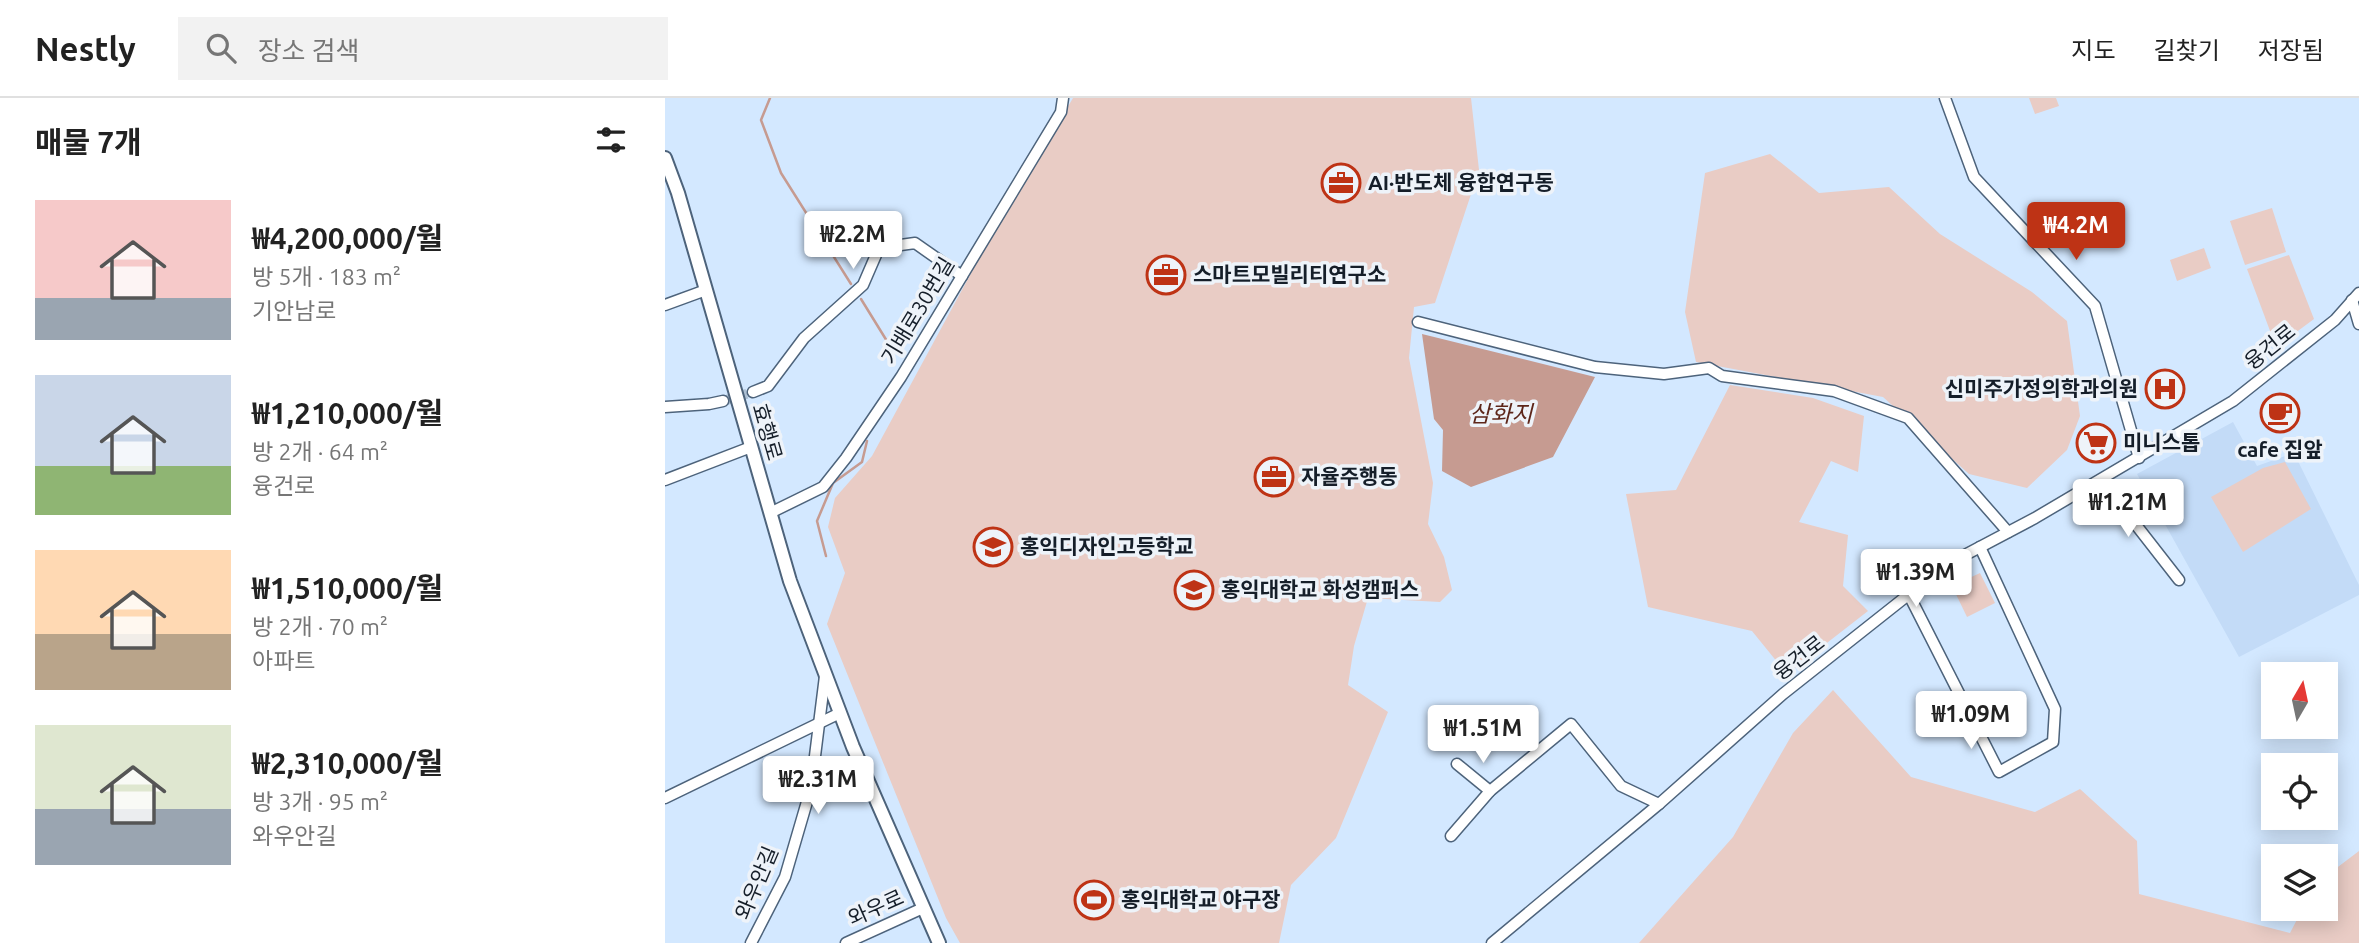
<!DOCTYPE html>
<html lang="ko">
<head>
<meta charset="utf-8">
<style>
	:root { --surface:#fff; --page:#f2f2f2; --text:#222; --muted:#767676; --line:#e0e0e0; --accent:#be3315 }
	body { margin:0; font-family:Ubuntu,"Noto Sans KR",sans-serif; background:var(--page); color:var(--text); height:100vh; display:flex; flex-direction:column; font-size:26px; white-space:nowrap }
	* { box-sizing:border-box; margin:0 }
	p { font-size:23px; color:var(--muted) }
	.icon { flex:none; width:38px; height:38px; fill:none; stroke:currentColor; stroke-width:2; stroke-linecap:round; stroke-linejoin:round }
	.map { position:relative; flex:1; overflow:hidden }
	.details { display:flex; flex-direction:column; background:var(--surface); width:665px }
	.details>* { flex:none }
	.needle { width:46px; rotate:9deg }
	.controls { position:absolute; left:1596px; top:564px; display:grid; gap:14px }
	.controls a { display:grid; place-items:center; width:77px; height:77px; border-radius:0px; background:var(--surface); box-shadow:0 4px 18px #0003; font-size:35px }
	.price { position:absolute; translate:-50% -60px; padding:0 16px; border-radius:7px; background:#fff; color:#222; font-size:23px; line-height:46px; filter:drop-shadow(0 2px 4px #0008) }
	.price::after { content:''; position:absolute; left:50%; top:42px; width:21px; height:16px; margin-left:-10px; background:inherit; clip-path:polygon(0 0,100% 0,50% 100%) }
	.price.on { background:var(--accent); color:#fff }
	ul { padding:0; list-style:none }
	li { display:flex; align-items:center; gap:21px; height:175px; padding:0 35px }
	li span { display:grid; place-items:center; flex:none; width:196px; height:140px; border-radius:0px; color:#555 }
	li>.icon { margin-inline-start:auto }
	span .icon { width:84px; height:84px; fill:#fffc; stroke-width:1 }
	li b { font-size:30px }
	h2 { display:flex; justify-content:space-between; align-items:center; height:84px; padding:0 35px; font-size:30px }
	header { display:flex; align-items:center; gap:42px; box-sizing:border-box; height:98px; padding:0 35px; background:var(--surface); border-bottom:2px solid var(--line) }
	header strong { font-size:33px }
	nav { display:flex; gap:38px; margin-inline-start:auto; font-size:24px }
	.search { width:490px; height:63px; background:var(--page); display:flex; align-items:center; gap:18px; box-sizing:border-box; padding:0 24px; border-radius:0px; color:var(--muted); font-size:26px }
	main { display:flex; flex:1; min-height:0 }
	.map>svg:first-child { display:block }
</style>
</head>
<body>
<header>
<strong>Nestly</strong>
<div class="search"><svg class="icon" aria-label="search" viewBox="0 0 24 24"><circle cx="10" cy="10" r="6"/><path d="M15 15l6 6"/></svg>장소 검색</div>
<nav><a>지도</a><a>길찾기</a><a>저장됨</a></nav>
</header>
<main>
<section class="details">
<h2>매물 7개<svg class="icon" aria-label="filters" viewBox="0 0 24 24"><path d="M4 7h16M4 17h16"/><circle cx="9" cy="7" r="2"/><circle cx="15" cy="17" r="2"/></svg></h2>
<ul>
<li><span style="background:linear-gradient(#f6c9c9 70%,#9aa5b1 0)"><svg class="icon" aria-label="home" viewBox="0 0 24 24"><path d="M3 11l9-7 9 7M6 9v11h12V9"/></svg></span><div><b>₩4,200,000/월</b><p>방 5개 · 183 m²</p><p>기안남로</p></div></li>
<li><span style="background:linear-gradient(#c9d6e8 65%,#8fb573 0)"><svg class="icon" aria-label="home" viewBox="0 0 24 24"><path d="M3 11l9-7 9 7M6 9v11h12V9"/></svg></span><div><b>₩1,210,000/월</b><p>방 2개 · 64 m²</p><p>융건로</p></div></li>
<li><span style="background:linear-gradient(#ffd9b3 60%,#b9a48a 0)"><svg class="icon" aria-label="home" viewBox="0 0 24 24"><path d="M3 11l9-7 9 7M6 9v11h12V9"/></svg></span><div><b>₩1,510,000/월</b><p>방 2개 · 70 m²</p><p>아파트</p></div></li>
<li><span style="background:linear-gradient(#dfe7d0 60%,#9aa5b1 0)"><svg class="icon" aria-label="home" viewBox="0 0 24 24"><path d="M3 11l9-7 9 7M6 9v11h12V9"/></svg></span><div><b>₩2,310,000/월</b><p>방 3개 · 95 m²</p><p>와우안길</p></div></li>
</ul>
</section>
<div class="map">
<svg width="1694" height="845" viewBox="0 0 1694 845">
	<rect width="100%" height="100%" fill="#d3e8ff"/>
	<polygon fill="#c3dbf7" points="1568,324 1592,368 1629,355 1694,487 1694,497 1574,559 1472,376"/>
	<g fill="#e9ccc5">
		<polygon points="408,0 806,0 814,72 770,205 749,209 744,260 768,385 763,426 779,459 787,492 775,504 703,500 689,548 683,587 723,614 671,740 626,787 614,845 295,845 281,820 162,526 180,475 163,429 170,400 207,358 324,142"/>
		<polygon points="1364,0 1391,0 1394,8 1370,16"/>
		<polygon points="1105,56 1154,95 1224,89 1275,136 1367,194 1402,223 1415,318 1402,352 1362,390 1304,376 1218,299 1031,264 1020,214 1040,75"/>
		<polygon points="1607,110 1621,154 1580,167 1565,123"/>
		<polygon points="1539,150 1546,170 1512,183 1505,162"/>
		<polygon points="1624,157 1649,221 1611,249 1582,171"/>
		<polygon points="1065,287 1148,300 1199,318 1193,374 1166,363 1134,424 1183,437 1178,488 1203,513 1122,576 1087,533 983,509 961,396 1011,392"/>
		<polygon points="1620,364 1646,411 1578,454 1546,399 1598,370"/>
		<polygon points="1315,475 1330,505 1302,519 1287,488"/>
		<polygon points="1168,592 1246,679 1370,714 1415,691 1472,743 1474,796 1625,835 1638,810 1661,810 1661,778 1694,753 1694,845 974,845 1068,739 1128,635"/>
	</g>
	<polygon fill="#c69b91" points="757,236 930,279 888,359 806,389 777,373 778,332 769,321"/>
	<g fill="none" stroke-linecap="round" stroke-linejoin="round">
		<g stroke="#c69b91" stroke-width="2.5">
			<polyline points="105,0 96,22 116,75 186,186"/>
			<polyline points="196,201 225,248 225,259"/>
			<polyline points="161,458 152,423 168,385 197,364 202,343"/>
		</g>
		<polyline stroke="#adc0d4" stroke-width="10" stroke-dasharray="10 5" stroke-linecap="butt" points="58,303 88,294"/>
		<defs>
			<g id="minor">
				<polyline points="1280,0 1309,79 1430,208 1474,360"/>
				<polyline points="1687,202 1694,226"/>
				<polyline points="0,207 41,192"/>
				<polyline points="753,224 930,269 999,276 1044,270 1057,278 1169,293 1243,320 1343,434"/>
				<polyline points="88,294 103,288 139,240 198,187 214,150 250,145 297,178"/>
				<polyline points="0,309 44,306 58,303"/>
				<polyline points="0,382 86,349"/>
				<polyline points="1436,382 1514,482"/>
				<polyline points="105,415 158,389 181,360 236,279 396,14 398,0"/>
				<polyline points="1244,497 1334,674 1388,644 1390,611 1315,449"/>
				<polyline points="792,666 825,693"/>
				<polyline points="0,700 175,615"/>
				<polyline points="786,738 825,693 906,626 956,688 994,706"/>
				<polyline points="86,845 120,779 146,690 160,578"/>
				<polyline points="181,845 258,810"/>
				<polyline points="827,845 994,706 1118,596 1281,467 1370,420 1568,303 1670,222 1694,195"/>
			</g>
			<polyline id="major" points="0,60 13,95 125,483 188,649 274,845"/>
		</defs>
		<use href="#minor" stroke="#4d637b" stroke-width="13"/>
		<use href="#major" stroke="#4d637b" stroke-width="16"/>
		<use href="#minor" stroke="#fff" stroke-width="10"/>
		<use href="#major" stroke="#fff" stroke-width="12"/>
	</g>
	<defs>
		<symbol id="office-ring" viewBox="-11 -11 22 22"><circle r="9.5" fill="#eef3f9" stroke="#be3315" stroke-width="1.5"/><path d="M-6-3h4V-5.5h4V-3h4V5H-6ZM-1-4.5V-3h2v-1.5ZM-6 0V1H6V0Z" fill="#be3315"/></symbol>
		<symbol id="hospital-ring" viewBox="-11 -11 22 22"><circle r="9.5" fill="#eef3f9" stroke="#be3315" stroke-width="1.5"/><path d="M-5-5h3v3.5h4V-5h3V5h-3V1.5h-4V5h-3Z" fill="#be3315"/></symbol>
		<symbol id="cafe-ring" viewBox="-11 -11 22 22"><circle r="9.5" fill="#eef3f9" stroke="#be3315" stroke-width="1.5"/><path d="M-5.5-4.5H6V0H3Q3 3.5 0 3.5H-2.5Q-5.5 3.5-5.5 0ZM3-3.2v2h1.7v-2ZM-6 4.5H4V6H-6Z" fill="#be3315"/></symbol>
		<symbol id="supermarket-ring" viewBox="-11 -11 22 22"><circle r="9.5" fill="#eef3f9" stroke="#be3315" stroke-width="1.5"/><path d="M-6-5.5h2.5l.6 2H6L4.5 2H-2.5L-4.4-4H-6ZM-1.5 3.2a1.3 1.3 0 1 0 .1 0ZM3 3.2a1.3 1.3 0 1 0 .1 0Z" fill="#be3315"/></symbol>
		<symbol id="school-ring" viewBox="-11 -11 22 22"><circle r="9.5" fill="#eef3f9" stroke="#be3315" stroke-width="1.5"/><path d="M0-5L7-2L0 1L-7-2ZM-4 1L0 2.5L4 1V4Q0 6-4 4Z" fill="#be3315"/></symbol>
		<symbol id="university-ring" viewBox="-11 -11 22 22"><circle r="9.5" fill="#eef3f9" stroke="#be3315" stroke-width="1.5"/><path d="M0-5L7-2L0 1L-7-2ZM-4 1L0 2.5L4 1V4Q0 6-4 4Z" fill="#be3315"/></symbol>
		<symbol id="stadium-ring" viewBox="-11 -11 22 22"><circle r="9.5" fill="#eef3f9" stroke="#be3315" stroke-width="1.5"/><path d="M0-5a6.5 5 0 1 0 0 10a6.5 5 0 1 0 0-10ZM-3.5-1.8h7v3.6h-7Z" fill="#be3315"/></symbol>
	</defs>
	<g fill-rule="evenodd">
		<use href="#office-ring" x="654" y="63" width="44" height="44"/>
		<use href="#office-ring" x="479" y="155" width="44" height="44"/>
		<use href="#hospital-ring" x="1478" y="269" width="44" height="44"/>
		<use href="#cafe-ring" x="1593" y="293" width="44" height="44"/>
		<use href="#supermarket-ring" x="1409" y="323" width="44" height="44"/>
		<use href="#office-ring" x="587" y="357" width="44" height="44"/>
		<use href="#school-ring" x="306" y="427" width="44" height="44"/>
		<use href="#university-ring" x="507" y="470" width="44" height="44"/>
		<use href="#stadium-ring" x="407" y="780" width="44" height="44"/>
	</g>
	<g text-anchor="middle" stroke-width="7" stroke-linejoin="round" paint-order="stroke">
		<g font-size="21" font-weight="bold" fill="#151e29" stroke="#eef3f9" text-anchor="start">
			<text x="703" y="92">AI·반도체 융합연구동</text>
			<text x="528" y="184">스마트모빌리티연구소</text>
			<text x="1473" y="298" text-anchor="end">신미주가정의학과의원</text>
			<text x="1458" y="352">미니스톱</text>
			<text x="1615" y="359" text-anchor="middle">cafe 집앞</text>
			<text x="636" y="386">자율주행동</text>
			<text x="355" y="456">홍익디자인고등학교</text>
			<text x="556" y="499">홍익대학교 화성캠퍼스</text>
			<text x="456" y="809">홍익대학교 야구장</text>
		</g>
		<g font-size="21" fill="#151e29" stroke="#eef3f9">
			<text transform="translate(253 213) rotate(-59)" y="7">기배로30번길</text>
			<text transform="translate(1605 249) rotate(-39)" y="7">융건로</text>
			<text transform="translate(102 334) rotate(74)" y="7">효행로</text>
			<text transform="translate(1134 560) rotate(-38)" y="7">융건로</text>
			<text transform="translate(92 785) rotate(-67)" y="7">와우안길</text>
			<text transform="translate(211 810) rotate(-24)" y="7">와우로</text>
		</g>
		<g font-size="23" font-style="italic" fill="#5d261a" stroke="#eef3f9">
			<text x="836" y="324">삼화지</text>
		</g>
	</g>
</svg>
<div class="controls">
<a><svg class="needle" viewBox="-14 -14 28 28"><path d="M0-13l5 13h-10z" fill="#e53935"/><path d="M0 13l5-13h-10z" fill="#767676"/></svg></a>
<a><svg class="icon" aria-label="locate" viewBox="0 0 24 24"><circle cx="12" cy="12" r="6"/><path d="M12 2v4M12 18v4M2 12h4M18 12h4"/></svg></a>
<a><svg class="icon" aria-label="layers" viewBox="0 0 24 24"><path d="M12 4l9 5-9 5-9-5zM3 14l9 5 9-5"/></svg></a>
</div>
<b class="price on" style="left:1411px;top:164px">₩4.2M</b>
<b class="price" style="left:188px;top:173px">₩2.2M</b>
<b class="price" style="left:1463px;top:441px">₩1.21M</b>
<b class="price" style="left:1251px;top:511px">₩1.39M</b>
<b class="price" style="left:1306px;top:653px">₩1.09M</b>
<b class="price" style="left:818px;top:667px">₩1.51M</b>
<b class="price" style="left:153px;top:718px">₩2.31M</b>
</div>
</main>
</body>
</html>
